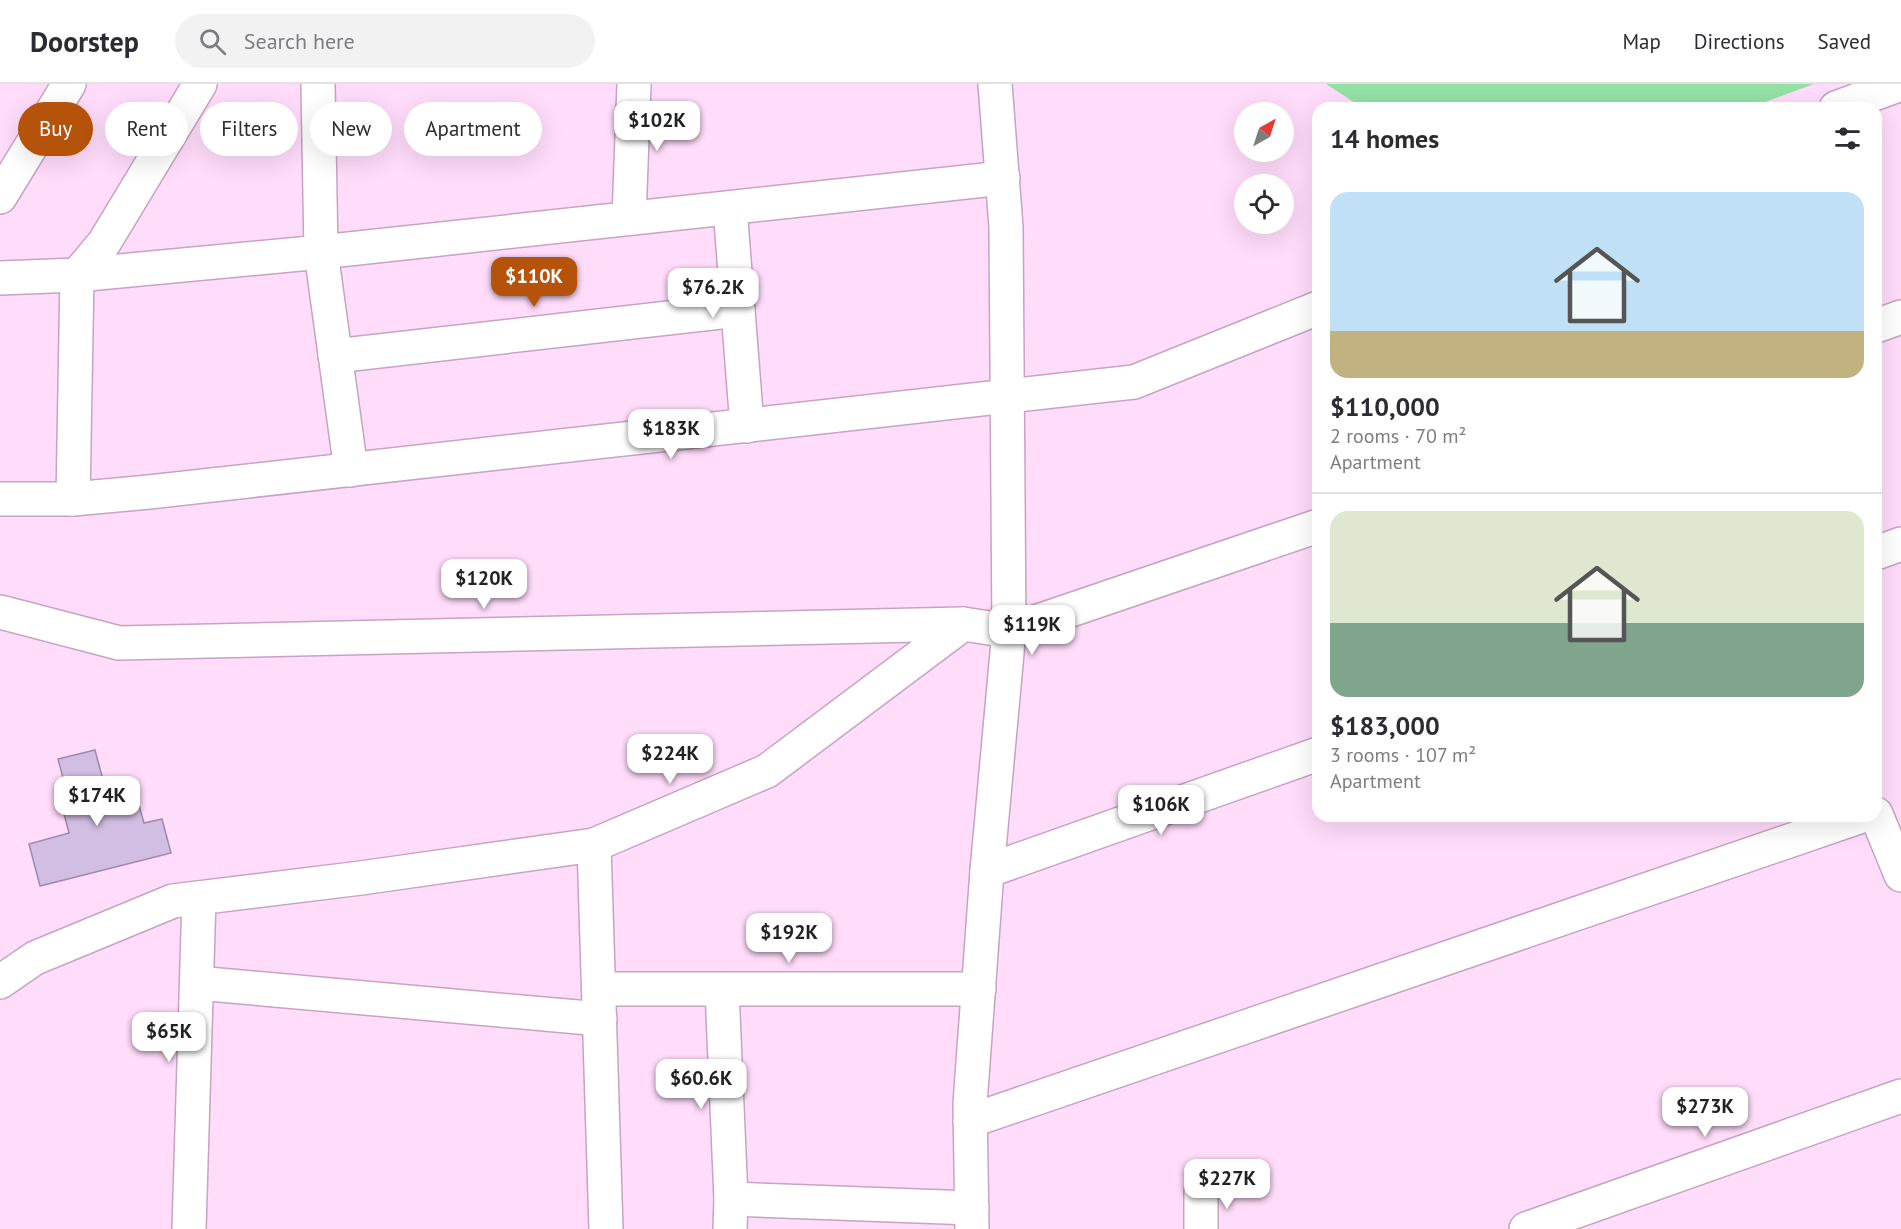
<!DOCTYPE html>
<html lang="en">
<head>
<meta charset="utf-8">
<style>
	:root { --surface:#fff; --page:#f2f2f3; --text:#2b2b33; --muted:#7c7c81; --line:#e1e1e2; --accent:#b45309 }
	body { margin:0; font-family:"PT Sans",sans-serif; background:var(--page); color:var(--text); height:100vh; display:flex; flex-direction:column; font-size:22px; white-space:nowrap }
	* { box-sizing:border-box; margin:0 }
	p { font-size:20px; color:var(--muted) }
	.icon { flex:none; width:33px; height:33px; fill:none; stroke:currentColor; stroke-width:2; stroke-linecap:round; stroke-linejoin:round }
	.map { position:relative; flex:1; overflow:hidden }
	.side { position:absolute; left:1312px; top:18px; width:570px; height:720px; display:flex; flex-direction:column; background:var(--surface); border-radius:18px; box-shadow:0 6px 24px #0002 }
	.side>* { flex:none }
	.banner { position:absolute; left:18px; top:18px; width:570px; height:54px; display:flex; gap:12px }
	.needle { width:39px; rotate:39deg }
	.fabs { position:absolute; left:1234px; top:18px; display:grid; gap:12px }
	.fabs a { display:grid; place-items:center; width:60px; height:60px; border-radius:50%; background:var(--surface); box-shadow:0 6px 24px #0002; font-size:30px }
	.price { position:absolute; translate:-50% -51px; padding:0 14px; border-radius:12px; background:#fff; color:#222; font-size:20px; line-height:39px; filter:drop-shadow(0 2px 3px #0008) }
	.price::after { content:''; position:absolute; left:50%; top:36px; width:18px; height:14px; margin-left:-9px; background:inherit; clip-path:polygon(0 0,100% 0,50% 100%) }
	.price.current { background:var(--accent); color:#fff }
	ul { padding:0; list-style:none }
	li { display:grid; align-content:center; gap:12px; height:318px; padding:0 18px }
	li+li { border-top:2px solid var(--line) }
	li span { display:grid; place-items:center; height:186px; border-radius:18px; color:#555 }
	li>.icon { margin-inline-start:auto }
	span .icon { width:108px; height:108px; fill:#fffc; stroke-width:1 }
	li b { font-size:26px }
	h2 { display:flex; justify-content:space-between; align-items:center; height:72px; padding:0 18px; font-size:26px }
	.chip { padding:0 21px; border-radius:27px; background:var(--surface); box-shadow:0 6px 24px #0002; font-size:21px; line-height:54px }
	.chip.current { background:var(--accent); color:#fff }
	header { display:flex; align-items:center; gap:36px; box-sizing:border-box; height:84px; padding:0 30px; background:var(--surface); border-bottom:2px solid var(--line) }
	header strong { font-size:28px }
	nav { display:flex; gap:33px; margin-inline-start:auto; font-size:21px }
	.search { width:420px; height:54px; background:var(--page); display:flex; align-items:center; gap:15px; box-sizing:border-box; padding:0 21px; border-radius:33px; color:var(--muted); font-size:22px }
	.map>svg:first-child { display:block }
</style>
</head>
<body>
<header>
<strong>Doorstep</strong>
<div class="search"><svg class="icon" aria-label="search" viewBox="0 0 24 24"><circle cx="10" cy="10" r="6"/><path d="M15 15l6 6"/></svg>Search here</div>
<nav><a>Map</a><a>Directions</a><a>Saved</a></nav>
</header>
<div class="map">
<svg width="1901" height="1145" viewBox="0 0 1901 1145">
	<rect width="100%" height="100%" fill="#ffdcfa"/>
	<polygon fill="#94e1a5" points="1326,0 1814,0 1749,24 1363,24"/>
	<polygon fill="#d3bee3" stroke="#9e8aad" stroke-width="1.5" points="95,666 106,707 133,700 144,739 162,735 171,769 40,802 29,760 69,749 62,722 70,720 58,675"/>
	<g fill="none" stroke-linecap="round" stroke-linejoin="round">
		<defs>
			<g id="minor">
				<polyline points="318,0 321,168 351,386"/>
				<polyline points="1836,24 1901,0"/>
				<polyline points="0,113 69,0"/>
				<polyline points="730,124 747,342"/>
				<polyline points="629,134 634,0"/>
				<polyline points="0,194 77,191 321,168 1003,94"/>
				<polyline points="1876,242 1901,233"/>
				<polyline points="335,272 738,226"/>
				<polyline points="0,415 73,415 149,408 1134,298 1318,224"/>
				<polyline points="73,415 77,191 104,159 200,0"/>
				<polyline points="1876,469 1901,460"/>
				<polyline points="0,528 119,559 963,540"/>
				<polyline points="1876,730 1901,791"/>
				<polyline points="594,761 606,1145"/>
				<polyline points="987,787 1318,670"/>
				<polyline points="0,898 35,874 173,817 361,794 594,761 767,687 963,540 1009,547 1318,442"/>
				<polyline points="197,899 600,935"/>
				<polyline points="599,905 979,905"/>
				<polyline points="722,906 731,1115 730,1145"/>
				<polyline points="970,1037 1862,732"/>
				<polyline points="1201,1108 1201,1145"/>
				<polyline points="731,1115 972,1124"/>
				<polyline points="189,1145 199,814"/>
				<polyline points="972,1145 970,1020 987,787 1009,547 1006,143 995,0"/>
				<polyline points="1526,1145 1901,1012"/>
			</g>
		</defs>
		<use href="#minor" stroke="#c6a4c1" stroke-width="36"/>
		<use href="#minor" stroke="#fff" stroke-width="33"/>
	</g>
</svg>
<div class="fabs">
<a><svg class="needle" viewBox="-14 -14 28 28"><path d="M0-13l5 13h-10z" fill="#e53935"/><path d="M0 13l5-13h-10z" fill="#7c7c81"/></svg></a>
<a><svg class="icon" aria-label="locate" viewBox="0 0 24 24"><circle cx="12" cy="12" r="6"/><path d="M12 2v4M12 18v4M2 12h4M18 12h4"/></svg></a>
</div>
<b class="price" style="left:657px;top:68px">$102K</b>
<b class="price current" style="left:534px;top:224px">$110K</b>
<b class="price" style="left:713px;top:235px">$76.2K</b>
<b class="price" style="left:671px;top:376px">$183K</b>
<b class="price" style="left:484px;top:526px">$120K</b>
<b class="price" style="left:1032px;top:572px">$119K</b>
<b class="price" style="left:670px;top:701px">$224K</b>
<b class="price" style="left:97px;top:743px">$174K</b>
<b class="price" style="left:1161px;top:752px">$106K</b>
<b class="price" style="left:789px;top:880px">$192K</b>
<b class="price" style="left:169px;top:979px">$65K</b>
<b class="price" style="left:701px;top:1026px">$60.6K</b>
<b class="price" style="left:1705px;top:1054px">$273K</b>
<b class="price" style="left:1227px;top:1126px">$227K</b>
<div class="banner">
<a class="chip current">Buy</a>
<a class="chip">Rent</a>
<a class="chip">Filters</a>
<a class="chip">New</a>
<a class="chip">Apartment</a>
</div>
<section class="side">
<h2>14 homes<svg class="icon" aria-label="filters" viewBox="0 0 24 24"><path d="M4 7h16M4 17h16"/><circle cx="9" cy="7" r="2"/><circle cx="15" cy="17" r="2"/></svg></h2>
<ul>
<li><span style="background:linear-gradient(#bfe0f5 75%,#c2b280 0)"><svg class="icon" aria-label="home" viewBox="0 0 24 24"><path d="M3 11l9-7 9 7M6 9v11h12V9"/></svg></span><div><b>$110,000</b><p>2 rooms · 70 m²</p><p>Apartment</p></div></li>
<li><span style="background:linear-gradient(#dfe7d0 60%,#7fa58c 0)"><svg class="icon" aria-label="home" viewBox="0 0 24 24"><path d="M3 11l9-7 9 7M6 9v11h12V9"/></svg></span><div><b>$183,000</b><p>3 rooms · 107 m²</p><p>Apartment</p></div></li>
</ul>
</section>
</div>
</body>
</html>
